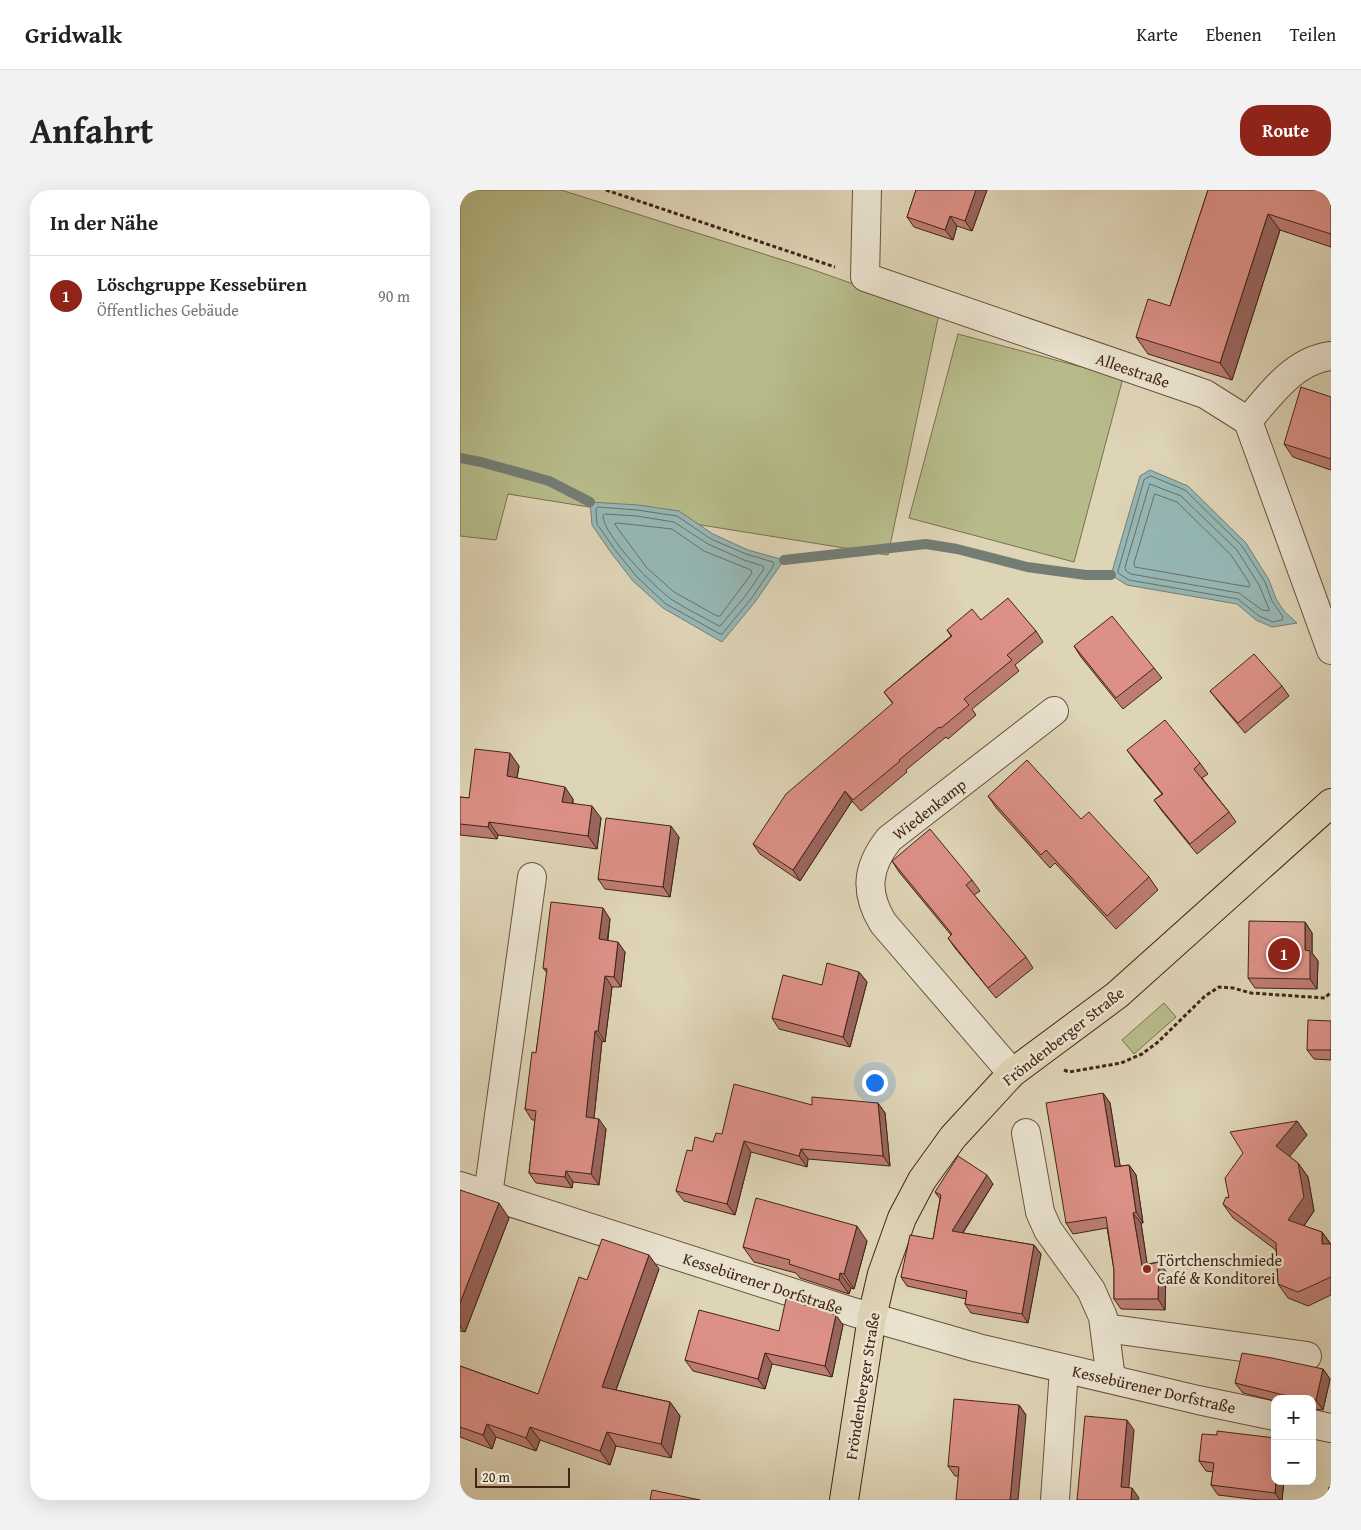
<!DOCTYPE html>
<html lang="de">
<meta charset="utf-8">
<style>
:root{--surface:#fff;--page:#f2f2f2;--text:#222;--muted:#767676;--line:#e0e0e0;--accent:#8f2418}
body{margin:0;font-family:"Gentium Book Plus",serif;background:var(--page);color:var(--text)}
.controls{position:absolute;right:15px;bottom:15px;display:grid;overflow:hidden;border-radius:10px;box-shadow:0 5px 20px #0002}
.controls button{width:45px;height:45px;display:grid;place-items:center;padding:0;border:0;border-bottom:1px solid var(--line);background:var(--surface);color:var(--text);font:25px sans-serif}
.scale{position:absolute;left:15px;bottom:12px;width:95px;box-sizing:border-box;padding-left:5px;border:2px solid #422514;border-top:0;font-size:14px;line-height:18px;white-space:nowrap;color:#422514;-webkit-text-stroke:4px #eae3d0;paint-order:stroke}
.you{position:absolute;left:414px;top:892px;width:18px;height:18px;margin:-12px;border:4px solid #fff;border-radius:50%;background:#1a73e8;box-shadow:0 0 0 8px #1a73e833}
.badge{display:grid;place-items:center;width:32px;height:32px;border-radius:50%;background:var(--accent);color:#fff;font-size:16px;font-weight:700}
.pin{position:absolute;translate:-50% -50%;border:2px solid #fff;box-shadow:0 1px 5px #0006}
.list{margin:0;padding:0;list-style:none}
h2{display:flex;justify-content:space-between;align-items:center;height:65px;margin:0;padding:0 20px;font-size:21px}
h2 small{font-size:16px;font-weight:400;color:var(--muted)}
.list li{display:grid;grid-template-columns:32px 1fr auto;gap:15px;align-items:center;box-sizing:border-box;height:80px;padding:0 20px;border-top:1px solid var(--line)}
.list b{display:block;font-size:19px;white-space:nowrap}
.list p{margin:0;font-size:16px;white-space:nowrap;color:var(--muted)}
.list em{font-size:16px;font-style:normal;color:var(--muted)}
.map{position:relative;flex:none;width:871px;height:1310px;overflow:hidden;border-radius:20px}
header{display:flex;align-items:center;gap:30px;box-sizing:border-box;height:70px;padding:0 25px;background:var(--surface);border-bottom:1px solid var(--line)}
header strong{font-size:24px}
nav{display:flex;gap:28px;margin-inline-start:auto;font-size:18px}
.intro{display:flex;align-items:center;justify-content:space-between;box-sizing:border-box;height:120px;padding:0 30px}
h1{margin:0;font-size:35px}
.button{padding:12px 22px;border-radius:20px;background:var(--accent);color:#fff;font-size:18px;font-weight:700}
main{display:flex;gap:30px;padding:0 30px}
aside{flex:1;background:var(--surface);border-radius:20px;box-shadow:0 5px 20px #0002}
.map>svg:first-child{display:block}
.green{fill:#b7bb8a;stroke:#7c704f}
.water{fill:#95b7b5;stroke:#747d75}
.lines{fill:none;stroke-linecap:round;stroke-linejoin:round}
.shore{stroke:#6c6e64;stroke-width:1}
.stream{stroke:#747d75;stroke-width:10}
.minor-casing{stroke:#69513c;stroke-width:30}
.major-casing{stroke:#422514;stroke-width:30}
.path{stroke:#422514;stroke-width:3;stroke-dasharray:4 2.5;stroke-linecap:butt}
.minor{stroke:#eae3d0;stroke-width:28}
.major{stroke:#ded4b6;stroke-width:28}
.wall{fill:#bd7c73;stroke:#422514}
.shaded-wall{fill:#9a655e;stroke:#422514}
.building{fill:#dc9086;stroke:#422514}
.poi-dot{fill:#8f2418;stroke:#eae3d0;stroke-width:2}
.labels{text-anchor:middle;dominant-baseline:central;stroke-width:5;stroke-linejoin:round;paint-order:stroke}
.street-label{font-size:16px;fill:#422514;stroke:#eae3d0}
.poi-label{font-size:16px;fill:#422514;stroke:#eae3d0;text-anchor:start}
</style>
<header>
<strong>Gridwalk</strong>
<nav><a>Karte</a><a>Ebenen</a><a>Teilen</a></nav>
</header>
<div class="intro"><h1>Anfahrt</h1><a class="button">Route</a></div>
<main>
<aside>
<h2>In der Nähe<small></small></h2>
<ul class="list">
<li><span class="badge">1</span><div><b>Löschgruppe Kessebüren</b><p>Öffentliches Gebäude</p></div><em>90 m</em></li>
</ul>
</aside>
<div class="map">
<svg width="871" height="1310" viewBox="0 0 871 1310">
<rect width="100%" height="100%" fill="#ded4b6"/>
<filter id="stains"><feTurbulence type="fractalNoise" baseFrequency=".004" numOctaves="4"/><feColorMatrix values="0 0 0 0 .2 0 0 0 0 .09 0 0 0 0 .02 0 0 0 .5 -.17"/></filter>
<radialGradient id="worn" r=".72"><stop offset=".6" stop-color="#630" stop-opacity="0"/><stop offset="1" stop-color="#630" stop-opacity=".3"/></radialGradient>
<g class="green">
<polygon points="0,0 101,0 348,78 479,124 428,365 48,304 36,350 0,346"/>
<polygon points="498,144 663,188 614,372 449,328"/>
<polygon points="704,813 716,827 674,864 662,850"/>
</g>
<g class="water">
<polygon points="690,280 728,296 786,353 809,390 816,409 824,421 837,433 812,437 796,430 777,414 667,395 651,385 680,286"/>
<polygon points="130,312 178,315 219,321 253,344 288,360 324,370 295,412 262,452 203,418 173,391 152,364 132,335"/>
</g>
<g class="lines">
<g class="shore">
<polygon points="691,286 725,300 782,356 805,392 812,411 823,427 822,430 813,432 799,426 778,409 669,390 658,383 658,381 684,290"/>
<polygon points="690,294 721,306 777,360 799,395 809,419 809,421 802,420 779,403 671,384 666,381 665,378"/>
<polygon points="695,304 717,312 771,365 790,394 789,397 675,377 674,374"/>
<polygon points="138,317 177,320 217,326 251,349 286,364 313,372 314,375 291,409 262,444 260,444 206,414 177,387 156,361 137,334 136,320"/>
<path d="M145 324 177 326 214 332 248 354 284 370 303 376 304 379 286 405 261 435 259 436C243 427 226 419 211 409 195 398 143 345 143 326Z"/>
<polygon points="158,333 212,339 244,361 291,380 292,383 260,426 257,426 214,402 187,378 156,336 155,334"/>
</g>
<g class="stream">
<polyline points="0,268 21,272 89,291 130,312"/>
<polyline points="324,370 466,354 497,359 567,377 626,385 651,385"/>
</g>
<g class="minor-casing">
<g id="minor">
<polyline points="407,0 405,87 745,204 788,231 871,460"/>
<path d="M788 231C810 204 835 170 871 166"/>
<path d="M552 883 423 733C404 702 407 677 429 649L594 521"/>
<polyline points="566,943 580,1022 588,1040 631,1100 643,1127 651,1189"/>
<polyline points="0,996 393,1122 518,1158 738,1210 815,1226"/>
<polyline points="28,1005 72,687"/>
<polyline points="645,1138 847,1166"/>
<polyline points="852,1234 871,1238"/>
<polyline points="595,1310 604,1179"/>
</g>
</g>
<g class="major-casing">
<polyline id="major" points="384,1310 412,1127 422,1084 442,1028 462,990 493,947 552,883 657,805 871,613"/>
</g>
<g class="path">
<polyline points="146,0 375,77"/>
<polyline points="604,880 609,882 661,873 682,864 698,852 745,806 759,797 773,798 791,803 865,808 871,802"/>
</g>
<use href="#minor" class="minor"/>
<use href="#major" class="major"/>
</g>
<g class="wall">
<polygon points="456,0 527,0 512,41 497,36 493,50 454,37 447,27"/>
<polygon points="748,0 871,0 871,57 820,40 772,190 688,164 676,147 710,116"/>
<polygon points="871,207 871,280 833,267 824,254"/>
<polygon points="521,430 576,441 583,452 555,475 559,481 512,519 516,525 488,549 486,547 446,580 447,582 401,621 392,611 340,691 300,664 293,654 433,514 424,502 491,446 487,440"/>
<polygon points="614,456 694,478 702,488 663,519 621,467"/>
<polygon points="822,496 829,506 785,543 758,511 750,501"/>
<polygon points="667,560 740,573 748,584 742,588 769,622 776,632 737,664 702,621 694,610 702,604 675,571"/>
<polygon points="59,576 57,588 113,609 113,613 141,628 137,659 38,645 37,649 0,645 0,607 9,608"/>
<polygon points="528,606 689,687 698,700 656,739 595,673 590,678 537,619"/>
<polygon points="219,647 210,707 145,699 138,689"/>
<polygon points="432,671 512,690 520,701 514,705 566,767 573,778 536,808 495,758 488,748 491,745 439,682"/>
<polygon points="150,729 148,750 165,762 161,797 152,797 145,852 142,851 134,928 146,939 139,995 113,992 112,998 76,993 69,983 75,930 72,930 65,919 76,863 87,783 83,778"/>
<polygon points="845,732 852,743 852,763 858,771 857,799 795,798 788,788"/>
<polygon points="399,782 407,792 390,857 319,839 312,828 362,795"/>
<polygon points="871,831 871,870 854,869 847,860"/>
<polygon points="643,903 650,913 660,976 669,975 676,985 683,1033 681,1033 687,1074 699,1072 706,1082 705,1120 661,1119 654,1109 654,1080 647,1038 613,1044 606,1033"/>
<polygon points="418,913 425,923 430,976 348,969 347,977 291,962 275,1025 224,1011 216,1001 232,961 253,952 262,944 352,915"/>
<polygon points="837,931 847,945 829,966 838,973 848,987 854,1021 844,1036 862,1042 871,1054 871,1105 848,1116 828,1108 818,1094 816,1060 773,1028 763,1014 769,1008"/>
<polygon points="533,994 503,1043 574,1055 581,1064 568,1133 511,1123 505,1114 506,1109 447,1096 441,1087 473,1049 480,1009 475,1002"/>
<polygon points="0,1000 49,1028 5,1142 0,1141"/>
<polygon points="407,1051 394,1099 391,1098 389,1104 340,1088 336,1083 294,1072 283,1057"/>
<polygon points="199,1079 156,1200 210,1212 220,1226 211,1268 156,1256 150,1275 80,1250 76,1261 36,1247 32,1259 0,1247 0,1176 78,1204"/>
<polygon points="383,1135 372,1187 312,1174 305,1199 233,1181 225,1170 319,1141"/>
<polygon points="863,1179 870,1189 863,1220 852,1219 852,1209 815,1209 815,1211 783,1203 775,1193"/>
<polygon points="559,1215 566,1225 498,1286 495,1286 488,1276"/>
<polygon points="757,1245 815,1291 824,1291 822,1310 799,1310 758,1305 751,1295 753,1282 746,1281 739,1271"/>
</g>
<g class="shaded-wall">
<polygon points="516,0 527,0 512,41 505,31"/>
<polygon points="808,24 820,40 772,190 760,173"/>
<polygon points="490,26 497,36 493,50 485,40"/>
<polygon points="50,563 59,576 55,598 47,586"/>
<polygon points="105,597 113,609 111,625 102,612"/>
<polygon points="385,601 392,611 340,691 333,680"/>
<polygon points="132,616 141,628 137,659 128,646"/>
<polygon points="29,632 38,645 37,649 28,637"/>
<polygon points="211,636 219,647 210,707 203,697"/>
<polygon points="143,718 150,729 146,760 139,749"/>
<polygon points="845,732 852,743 852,763 858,771 857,799 850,789 845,760"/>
<polygon points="158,752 165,762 161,797 154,787"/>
<polygon points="399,782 407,792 390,857 383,847"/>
<polygon points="145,786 152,797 145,852 138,841"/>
<polygon points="135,841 142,851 133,937 126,927"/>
<polygon points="643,903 650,913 662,987 655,977"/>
<polygon points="418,913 425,923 430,976 423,966"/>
<polygon points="139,929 146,939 139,995 131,984"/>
<polygon points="837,931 847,945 826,971 816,956"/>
<polygon points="284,951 291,962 275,1025 267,1014"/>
<polygon points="341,959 348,969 347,977 339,966"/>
<polygon points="838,973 848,987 854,1021 838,1044 828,1030"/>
<polygon points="669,975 676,985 683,1033 676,1022"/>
<polygon points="106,981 113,992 112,998 105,987"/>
<polygon points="527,985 533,994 498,1050 492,1041"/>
<polygon points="39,1013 49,1028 5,1142 0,1136 0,1113"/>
<polygon points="673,1023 681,1033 689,1086 682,1076"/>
<polygon points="397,1036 407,1051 394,1099 384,1084"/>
<polygon points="862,1042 871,1055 862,1054"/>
<polygon points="574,1055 581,1064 568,1133 562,1124"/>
<polygon points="189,1065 199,1079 152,1211 142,1197"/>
<polygon points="699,1072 706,1082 705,1120 698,1109"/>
<polygon points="380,1083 391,1098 389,1104 379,1090"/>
<polygon points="376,1125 383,1135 372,1187 365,1176"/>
<polygon points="305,1163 312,1174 305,1199 298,1189"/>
<polygon points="863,1179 870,1189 863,1220 856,1210"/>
<polygon points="210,1212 220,1226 211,1268 201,1254"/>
<polygon points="559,1215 566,1225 558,1310 550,1310"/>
<polygon points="667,1230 674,1240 668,1306 661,1297"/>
<polygon points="27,1234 36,1247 32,1259 23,1245"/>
<polygon points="70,1237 80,1250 76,1261 66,1248"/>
<polygon points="147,1242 156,1256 150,1275 140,1261"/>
<polygon points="816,1291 824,1291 822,1310 820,1310 815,1303"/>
<polygon points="672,1298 679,1308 678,1310 671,1310"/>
</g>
<g class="building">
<polygon points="456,0 516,0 505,31 490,26 485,40 447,27"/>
<polygon points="748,0 871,0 871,44 808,24 760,173 676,147 688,109 710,116"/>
<polygon points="841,197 871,207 871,269 824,254"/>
<polygon points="548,408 576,441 547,465 552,470 504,509 509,515 481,538 479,537 439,570 440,571 393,610 385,601 333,680 293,654 326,604 433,513 424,502 492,446 487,440 512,419 521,430"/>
<polygon points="652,426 694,478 656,508 614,456"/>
<polygon points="794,464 822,496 778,533 750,501"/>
<polygon points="705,530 740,573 734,579 769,622 730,654 694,610 703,604 667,560"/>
<polygon points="15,559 50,563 47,586 105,597 102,612 132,616 128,646 29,632 28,637 0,634 0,607 9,608"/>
<polygon points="567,570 621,629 629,622 689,687 647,726 586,660 581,665 528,606"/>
<polygon points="146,628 211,636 203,697 138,689"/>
<polygon points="470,639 512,690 506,695 566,767 528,798 488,748 492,744 432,671"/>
<polygon points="91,712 143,718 139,749 158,752 154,787 145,786 138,841 135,841 126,927 139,929 131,984 106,981 105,987 69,983 76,921 65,919 72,862 76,863 87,779 83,778"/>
<polygon points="789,731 845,732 845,760 850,761 850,789 788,788"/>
<polygon points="367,773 399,782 383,847 312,828 323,785 362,795"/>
<polygon points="848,830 871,831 871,860 847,860"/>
<polygon points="274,894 352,915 352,907 418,913 423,966 341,959 339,966 284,951 267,1014 216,1001 227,960 232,961 235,947 253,952 256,943 262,944"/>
<polygon points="643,903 655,977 669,975 676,1022 673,1023 682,1076 699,1072 698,1109 654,1109 654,1080 646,1027 606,1033 586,913"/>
<polygon points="837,931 816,956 838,973 844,1007 828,1030 862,1042 862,1054 871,1054 871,1087 838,1102 818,1094 816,1053 763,1014 766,1007 769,1008 765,988 783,963 770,942"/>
<polygon points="498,966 527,985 492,1041 574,1055 562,1124 505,1114 507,1101 441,1087 450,1045 473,1049 481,1005 475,1002"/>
<polygon points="0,1000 39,1013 0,1113"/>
<polygon points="296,1008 397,1036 384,1084 380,1083 379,1090 329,1074 330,1070 283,1057"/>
<polygon points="142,1049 189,1065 142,1197 210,1212 201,1254 147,1242 140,1261 70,1237 66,1248 27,1234 23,1245 0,1237 0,1176 78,1204 119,1087 127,1090"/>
<polygon points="326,1109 376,1125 365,1176 305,1163 298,1189 225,1170 239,1120 319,1141"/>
<polygon points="782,1163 812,1168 863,1179 856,1210 852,1210 852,1209 840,1209 775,1193"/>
<polygon points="494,1209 559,1215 550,1310 496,1310 499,1277 488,1276"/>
<polygon points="625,1226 667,1230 661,1297 672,1298 671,1310 617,1310"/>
<polygon points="757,1241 815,1248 815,1291 816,1291 815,1303 751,1295 754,1273 739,1271 742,1244 757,1245"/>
<polygon points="869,1297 871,1297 871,1310 867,1310"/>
<polygon points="192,1300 240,1310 190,1310"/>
</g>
<circle class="poi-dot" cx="687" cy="1079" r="5"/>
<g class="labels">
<g class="street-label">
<text transform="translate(673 180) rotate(19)">Alleestraße</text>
<text transform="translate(469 619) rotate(-38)">Wiedenkamp</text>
<text transform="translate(603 846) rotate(-38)">Fröndenberger Straße</text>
<text transform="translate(303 1093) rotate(18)">Kessebürener Dorfstraße</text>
<text transform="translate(402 1196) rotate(-81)">Fröndenberger Straße</text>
<text transform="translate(694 1199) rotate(13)">Kessebürener Dorfstraße</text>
</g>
<g class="poi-label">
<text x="697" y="1070">Törtchenschmiede<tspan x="697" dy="18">Café &amp; Konditorei</tspan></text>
</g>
</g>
<rect width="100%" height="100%" filter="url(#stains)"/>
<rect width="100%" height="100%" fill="url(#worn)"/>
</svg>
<div class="controls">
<button>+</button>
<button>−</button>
</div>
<div class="scale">20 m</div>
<div class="you"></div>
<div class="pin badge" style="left:824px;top:764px">1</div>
</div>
</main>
